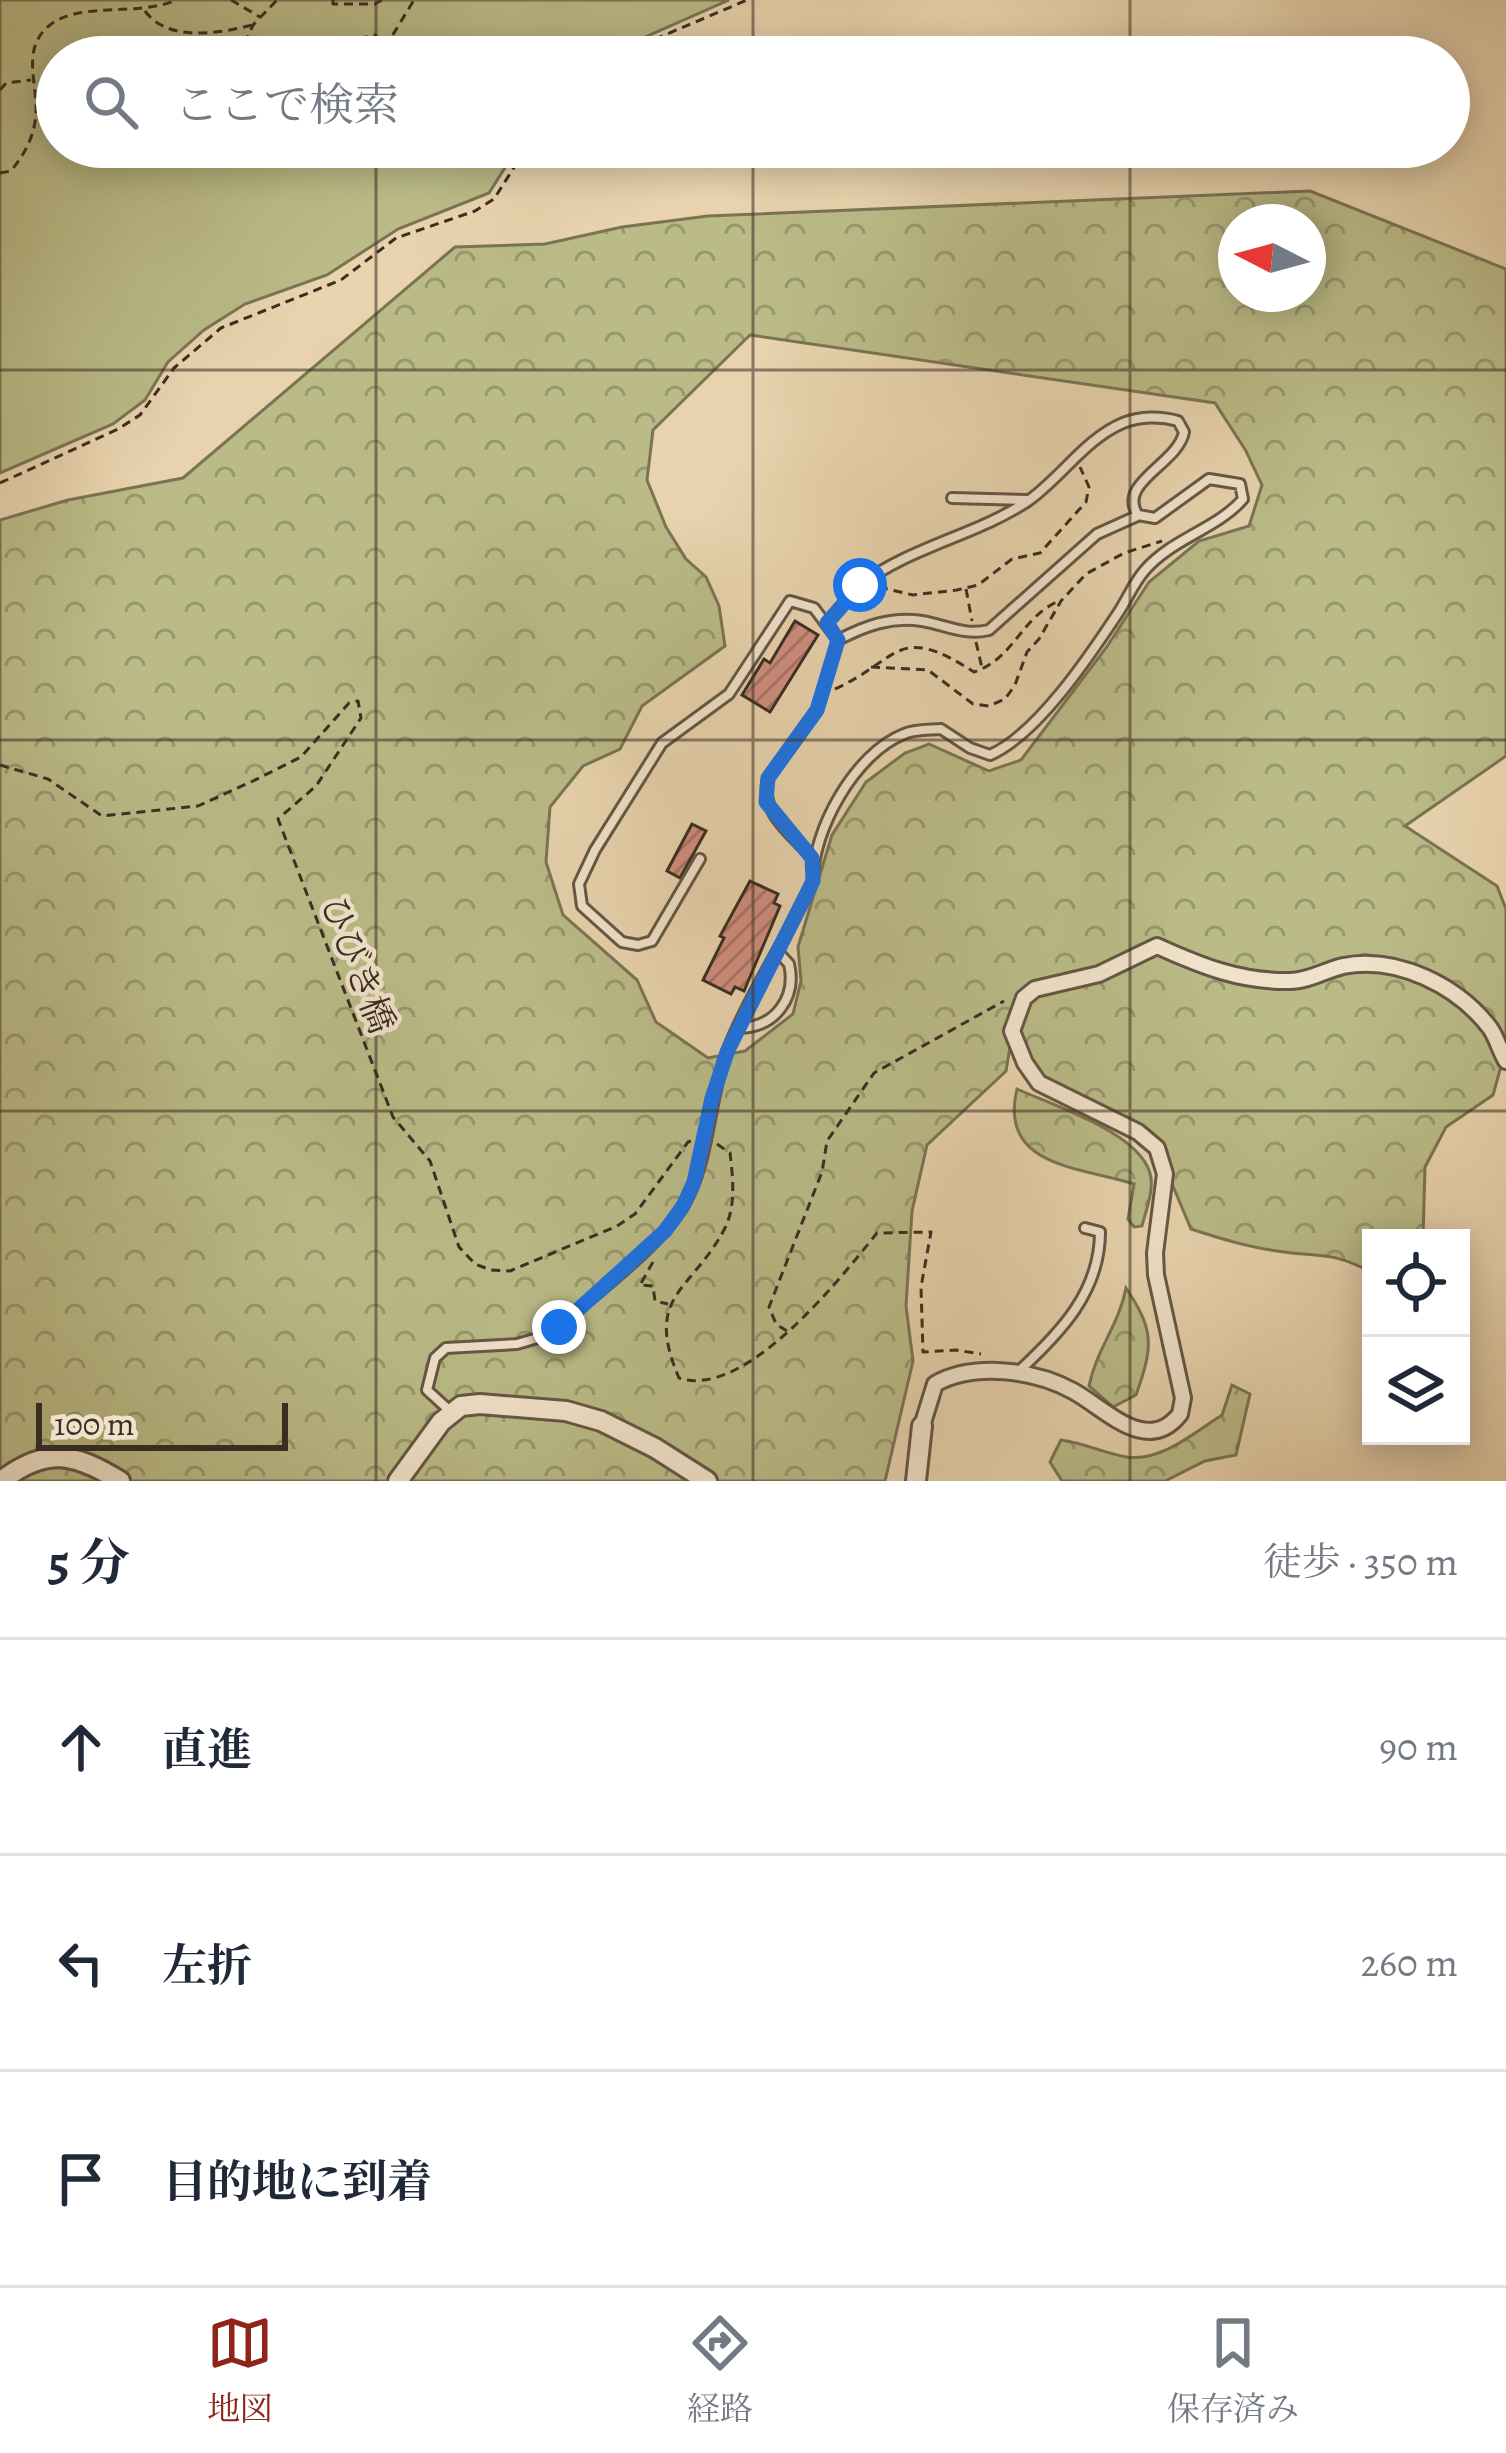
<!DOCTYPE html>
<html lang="ja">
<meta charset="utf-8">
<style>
:root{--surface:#fff;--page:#f2f2f3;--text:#1f2937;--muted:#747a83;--line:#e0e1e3;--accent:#8f2418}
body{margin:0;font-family:Alegreya,"Noto Serif JP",serif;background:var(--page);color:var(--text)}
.controls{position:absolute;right:36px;bottom:36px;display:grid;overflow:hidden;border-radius:0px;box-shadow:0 6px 30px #0003}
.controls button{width:108px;height:108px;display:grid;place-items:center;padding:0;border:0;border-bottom:3px solid var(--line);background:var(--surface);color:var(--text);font:60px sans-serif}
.compass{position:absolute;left:1218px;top:204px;width:108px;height:108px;border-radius:50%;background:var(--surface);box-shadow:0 6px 30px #0003;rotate:276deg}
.scale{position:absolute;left:36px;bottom:30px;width:252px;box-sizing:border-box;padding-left:12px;border:6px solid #392e22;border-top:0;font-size:33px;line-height:42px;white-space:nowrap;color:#392e22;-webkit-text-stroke:9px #f0e2ca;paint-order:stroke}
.stop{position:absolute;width:36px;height:36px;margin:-27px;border:9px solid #1a73e8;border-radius:50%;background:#fff}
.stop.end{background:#1a73e8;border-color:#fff;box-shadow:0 3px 12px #0008}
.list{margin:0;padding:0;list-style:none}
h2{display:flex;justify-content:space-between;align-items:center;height:156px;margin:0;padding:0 48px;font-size:51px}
h2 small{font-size:39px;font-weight:400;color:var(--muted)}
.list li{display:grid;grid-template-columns:78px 1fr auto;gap:36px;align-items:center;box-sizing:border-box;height:216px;padding:0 48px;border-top:3px solid var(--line)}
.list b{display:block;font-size:45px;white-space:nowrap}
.list em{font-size:39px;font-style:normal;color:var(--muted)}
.icon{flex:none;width:66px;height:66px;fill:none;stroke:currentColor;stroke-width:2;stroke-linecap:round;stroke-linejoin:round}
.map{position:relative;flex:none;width:1506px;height:1481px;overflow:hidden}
.search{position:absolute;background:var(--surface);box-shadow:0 6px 30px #0003;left:36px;right:36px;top:36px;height:132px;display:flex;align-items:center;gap:30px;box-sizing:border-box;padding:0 42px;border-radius:66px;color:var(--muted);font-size:45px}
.sheet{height:804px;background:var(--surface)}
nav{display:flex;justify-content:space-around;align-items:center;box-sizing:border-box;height:168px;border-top:3px solid var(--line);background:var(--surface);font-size:33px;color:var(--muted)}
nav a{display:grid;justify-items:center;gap:6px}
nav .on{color:var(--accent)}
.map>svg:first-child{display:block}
.forest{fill:url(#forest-crowns);stroke:#7a7454;stroke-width:3;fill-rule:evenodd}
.park{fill:#babb87;stroke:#7a7454;stroke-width:3}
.building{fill:url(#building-hatch);stroke:#392e22;stroke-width:3}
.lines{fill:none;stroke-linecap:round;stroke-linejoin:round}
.service-casing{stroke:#655745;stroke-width:14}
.minor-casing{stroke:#655745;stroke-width:20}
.tertiary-casing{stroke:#655745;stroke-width:24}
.path{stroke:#392e22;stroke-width:3;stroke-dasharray:9 6;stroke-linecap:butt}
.service{stroke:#f0e2ca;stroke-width:8}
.minor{stroke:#f0e2ca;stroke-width:14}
.tertiary{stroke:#f0e2ca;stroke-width:18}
.route{stroke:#1a73e8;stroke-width:15}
.grid{fill:none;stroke:#392e22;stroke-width:3;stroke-opacity:0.55}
.labels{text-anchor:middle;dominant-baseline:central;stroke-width:9;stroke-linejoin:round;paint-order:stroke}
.street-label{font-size:36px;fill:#392e22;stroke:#f0e2ca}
</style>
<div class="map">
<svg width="1506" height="1481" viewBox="0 0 1506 1481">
<defs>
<pattern id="forest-crowns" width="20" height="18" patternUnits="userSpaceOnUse" patternTransform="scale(3)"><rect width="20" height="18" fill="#babb87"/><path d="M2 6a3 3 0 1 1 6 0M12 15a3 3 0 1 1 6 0" fill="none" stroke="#98986e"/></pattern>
<pattern id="building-hatch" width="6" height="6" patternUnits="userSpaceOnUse" patternTransform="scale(3)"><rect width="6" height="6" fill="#cf8e7e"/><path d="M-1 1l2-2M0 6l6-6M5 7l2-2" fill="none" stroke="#a97467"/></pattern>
</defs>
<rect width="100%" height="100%" fill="#e8d3ae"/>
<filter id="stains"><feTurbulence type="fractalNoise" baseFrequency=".00167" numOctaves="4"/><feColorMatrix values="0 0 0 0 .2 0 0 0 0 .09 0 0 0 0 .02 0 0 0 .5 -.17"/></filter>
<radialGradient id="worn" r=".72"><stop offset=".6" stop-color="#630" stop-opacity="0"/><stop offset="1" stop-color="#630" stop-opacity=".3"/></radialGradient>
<g class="forest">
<path d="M1310 191 1506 269V756L1405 826 1497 886 1506 909V1048L1493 1095 1446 1127 1425 1167 1423 1238H1371V1272C1329 1250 1320 1258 1277 1251 1247 1247 1219 1238 1191 1229L1157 1148 1039 1083 1012 1035 1006 1071 927 1145 912 1211 906 1306 913 1361 885 1481H0V520L68 500 183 478 455 247 545 244 622 227 708 216ZM1236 222H1308V294H1236ZM750 335 1215 403 1246 451 1262 485 1249 526 1199 541 1149 582 1106 648 1021 760 989 771 929 744 905 753 866 782 832 835 798 947 801 981 793 1014 745 1051 708 1058 656 1022 637 980 563 915 546 862 550 807 583 766 620 749 642 706 725 646 719 606 706 577 686 559 666 527 647 480 653 430Z"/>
<path d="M1017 1089C1054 1106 1145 1134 1151 1178 1153 1193 1146 1210 1142 1226L1134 1227 1128 1219 1134 1184C1080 1167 998 1167 1017 1089Z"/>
<path d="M1126 1288C1155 1331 1153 1347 1136 1395L1113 1407 1089 1386C1096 1350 1119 1325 1126 1288Z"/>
<path d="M1232 1385 1250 1394 1236 1455 1205 1461 1165 1481H1062L1050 1462 1061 1440C1084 1443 1104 1453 1127 1457 1161 1462 1195 1432 1222 1415Z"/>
</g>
<polygon class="park" points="0,0 729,0 600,57 57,57 57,147 518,147 489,193 398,229 327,275 245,304 204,330 168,362 145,400 113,424 0,473"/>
<g class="building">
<polygon points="795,621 818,635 770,712 742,695 764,659 770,663"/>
<polygon points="692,824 706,831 680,878 667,871"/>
<polygon points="750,881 778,894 774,903 780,906 744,991 735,987 731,994 703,980 724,938 720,936"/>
</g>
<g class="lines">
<g class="service-casing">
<g id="service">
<polyline points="952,498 1028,500"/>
<path d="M838 640C865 626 891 616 922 621 946 625 964 636 989 630L1097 534 1137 516"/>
<path d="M700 859 652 941 638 945 622 942 582 906 579 884 595 850 662 743 729 694 790 601 814 608 838 640 817 710 768 778C759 812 792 835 813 858"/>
<path d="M740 1028C775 1027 797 998 789 964L779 953"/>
<path d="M1019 1371C1060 1333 1100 1292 1100 1232L1085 1228"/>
<path d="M450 1411 427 1390 435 1358 446 1348 517 1344 541 1337 559 1326C596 1293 660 1246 684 1205 710 1159 708 1103 726 1054 748 996 787 939 813 881 812 831 855 753 904 734 914 729 930 730 941 729L970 748 990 755C1038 734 1091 654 1120 610 1128 597 1135 581 1145 570 1173 538 1217 529 1243 499L1240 484 1209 479 1155 518 1138 515C1116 483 1178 464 1184 432L1178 421C1161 416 1140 416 1123 423 1085 439 1061 478 1028 501 977 535 912 546 860 585"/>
</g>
</g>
<g class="minor-casing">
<path id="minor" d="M922 1426 935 1384C974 1362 1035 1370 1073 1391 1106 1409 1147 1456 1180 1414L1183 1398 1156 1275 1155 1253 1165 1174 1157 1148 1138 1132 1039 1083 1025 1063 1012 1031 1024 998 1035 989 1099 974 1157 946C1201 966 1241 982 1290 981 1308 981 1326 970 1343 966 1397 955 1458 986 1490 1028 1497 1038 1500 1051 1506 1061"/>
</g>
<g class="tertiary-casing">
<g id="tertiary">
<path d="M1 1481C46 1447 73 1452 120 1481"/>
<polyline points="398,1481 441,1422 461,1406 480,1404 566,1411 601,1421 655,1448 707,1481"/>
<polyline points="916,1481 922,1426"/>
</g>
</g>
<g class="path">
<polyline points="231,0 260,17"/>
<polyline points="333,0 333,4 375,4 382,0"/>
<path d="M145 11C168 43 220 33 253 25"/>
<polyline points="238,57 253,25 277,0"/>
<polyline points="318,57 357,39 375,35 386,46 414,0"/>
<polyline points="613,57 747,0"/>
<polyline points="0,90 6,83 31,80"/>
<path d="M0 173 11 171C23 156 32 141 35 122 41 89 18 50 50 25 80 1 138 17 176 0"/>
<polyline points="0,483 118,429 140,415 174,368 221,328 341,280 396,238 475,211 494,199 527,147"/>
<polyline points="879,587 913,595 957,590 978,585 1012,559 1040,553 1086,502 1089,487 1080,467"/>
<polyline points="966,589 972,621"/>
<polyline points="833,616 851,596"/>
<polyline points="976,642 982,668"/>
<polyline points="871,667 928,670 973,704 989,706 1005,699 1015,685 1027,652 1039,639 1061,601 1086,574 1124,553 1162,541"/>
<path d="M835 689C901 659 896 622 974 672 1014 659 1021 617 1059 601"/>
<polyline points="0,765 48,779 102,816 198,806 253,781 301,757 349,703 358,701 361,718 316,786 278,819 393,1117 430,1161 459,1247 475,1264 491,1270 510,1271 617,1226 635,1214 688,1142 693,1140"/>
<path d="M717 1144 730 1153C733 1177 736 1206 725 1228 692 1292 643 1294 679 1378 745 1400 840 1279 877 1233L931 1232 921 1287 923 1352 956 1350 981 1354"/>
<polyline points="653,1262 640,1285 653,1286 655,1301 668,1304"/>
<polyline points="787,1331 776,1324 769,1307 822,1172 827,1141 874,1073 1004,1001"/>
</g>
<use href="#service" class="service"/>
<use href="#minor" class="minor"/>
<use href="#tertiary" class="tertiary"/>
</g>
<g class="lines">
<polyline class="route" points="559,1327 665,1231 683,1206 694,1182 712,1098 728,1050 813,881 812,858 766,802 768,778 817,710 838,640 827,623 860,585"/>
</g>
<path class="grid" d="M376 0V57M753 0V57M1130 0V57M376 147V1481M753 147V1481M1130 147V1481M0 370H1506M0 740H1506M0 1111H1506"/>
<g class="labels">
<g class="street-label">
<text transform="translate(358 964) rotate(69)">ひびき橋</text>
</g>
</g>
<rect width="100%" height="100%" filter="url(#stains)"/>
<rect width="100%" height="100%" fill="url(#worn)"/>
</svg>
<div class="controls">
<button><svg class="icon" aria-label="locate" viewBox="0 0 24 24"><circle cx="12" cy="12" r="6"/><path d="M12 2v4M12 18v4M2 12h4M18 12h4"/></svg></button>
<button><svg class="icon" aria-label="layers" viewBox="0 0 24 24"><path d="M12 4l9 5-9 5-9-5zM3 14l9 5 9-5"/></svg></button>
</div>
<svg class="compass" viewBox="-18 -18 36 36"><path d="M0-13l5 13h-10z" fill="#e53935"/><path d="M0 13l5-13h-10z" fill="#747a83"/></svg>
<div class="scale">100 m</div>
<div class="stop" style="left:860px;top:585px"></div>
<div class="stop end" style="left:559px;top:1327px"></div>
<div class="search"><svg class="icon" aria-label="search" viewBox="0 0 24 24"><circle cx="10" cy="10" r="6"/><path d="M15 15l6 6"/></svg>ここで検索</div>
</div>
<section class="sheet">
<h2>5 分<small>徒歩 · 350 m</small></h2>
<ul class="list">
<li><svg class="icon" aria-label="ahead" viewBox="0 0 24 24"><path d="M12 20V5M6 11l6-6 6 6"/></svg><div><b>直進</b></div><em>90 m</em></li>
<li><svg class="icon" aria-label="left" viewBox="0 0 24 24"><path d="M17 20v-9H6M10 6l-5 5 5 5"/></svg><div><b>左折</b></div><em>260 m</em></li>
<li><svg class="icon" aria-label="arrive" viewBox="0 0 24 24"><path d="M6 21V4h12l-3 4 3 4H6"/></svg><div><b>目的地に到着</b></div></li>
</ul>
</section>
<nav>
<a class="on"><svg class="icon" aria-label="map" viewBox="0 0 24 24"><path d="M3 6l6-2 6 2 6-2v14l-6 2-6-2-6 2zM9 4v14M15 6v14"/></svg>地図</a>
<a><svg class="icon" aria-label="directions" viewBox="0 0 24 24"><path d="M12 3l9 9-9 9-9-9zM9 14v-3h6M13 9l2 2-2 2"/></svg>経路</a>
<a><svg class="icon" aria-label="saved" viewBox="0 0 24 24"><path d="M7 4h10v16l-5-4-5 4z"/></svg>保存済み</a>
</nav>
